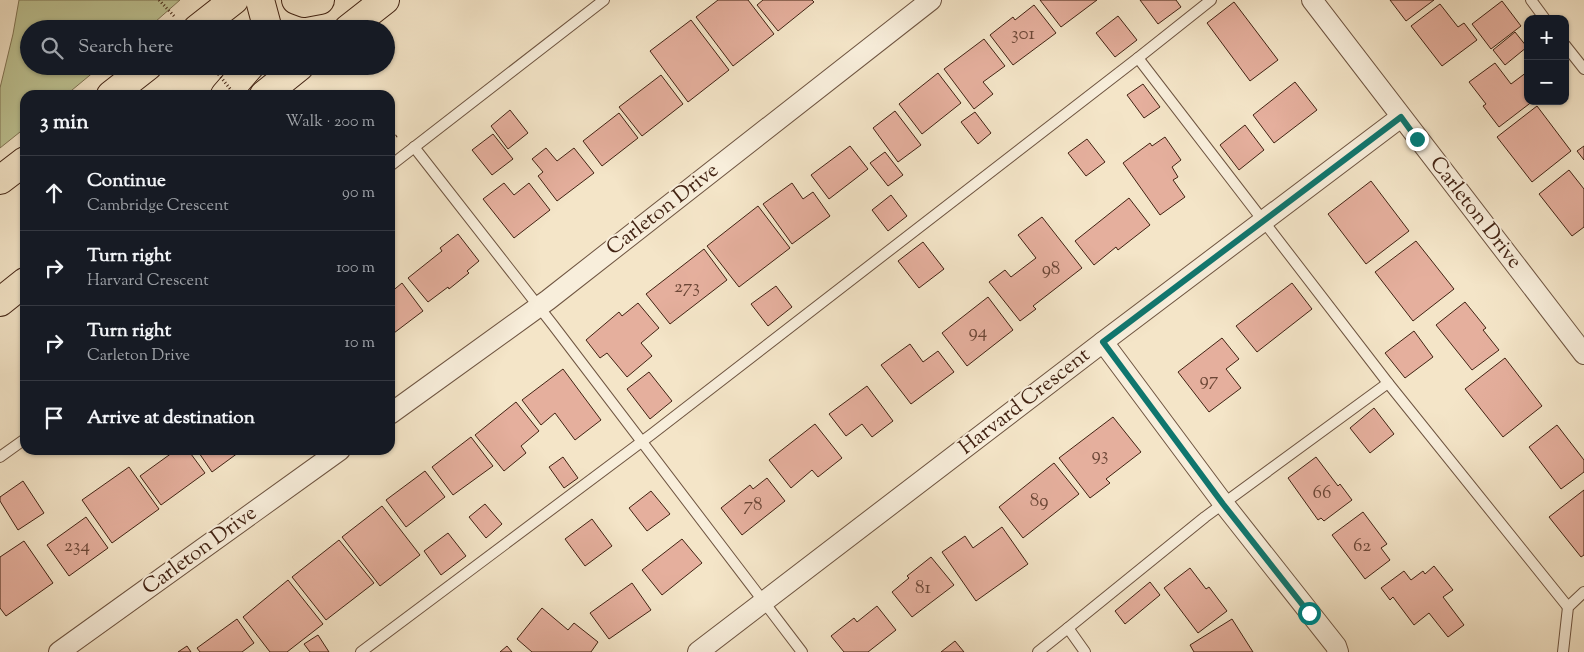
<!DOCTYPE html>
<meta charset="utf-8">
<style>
:root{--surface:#171b24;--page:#20242c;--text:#f1f3f6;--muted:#9ea1a6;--line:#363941}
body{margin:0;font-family:"Sorts Mill Goudy",serif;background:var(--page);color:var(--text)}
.controls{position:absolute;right:15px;top:15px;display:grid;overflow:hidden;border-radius:10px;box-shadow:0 1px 4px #0004}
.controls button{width:45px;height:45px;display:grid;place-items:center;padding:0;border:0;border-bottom:1px solid var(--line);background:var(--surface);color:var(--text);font:25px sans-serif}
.stop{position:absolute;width:15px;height:15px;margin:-11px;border:4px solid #0f766e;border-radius:50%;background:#fff}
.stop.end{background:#0f766e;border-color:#fff;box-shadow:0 1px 5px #0008}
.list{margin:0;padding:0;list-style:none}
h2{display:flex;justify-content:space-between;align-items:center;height:65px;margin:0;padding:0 20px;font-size:21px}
h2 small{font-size:16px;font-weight:400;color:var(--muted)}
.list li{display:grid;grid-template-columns:32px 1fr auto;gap:15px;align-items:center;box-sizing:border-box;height:75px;padding:0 20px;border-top:1px solid var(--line)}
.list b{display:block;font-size:19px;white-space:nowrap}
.list p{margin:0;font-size:16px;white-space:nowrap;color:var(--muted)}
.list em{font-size:16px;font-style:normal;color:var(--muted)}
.icon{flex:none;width:28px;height:28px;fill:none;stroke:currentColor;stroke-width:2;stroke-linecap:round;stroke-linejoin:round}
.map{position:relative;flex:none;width:1584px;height:652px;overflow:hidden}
.search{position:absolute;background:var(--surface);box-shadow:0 1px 4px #0004;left:20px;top:20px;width:375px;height:55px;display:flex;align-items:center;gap:12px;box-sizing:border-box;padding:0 18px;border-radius:28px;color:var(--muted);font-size:19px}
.panel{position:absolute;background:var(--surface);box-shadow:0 1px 4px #0004;left:20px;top:90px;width:375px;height:365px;border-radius:15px}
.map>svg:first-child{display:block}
.green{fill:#bec494;stroke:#807454}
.building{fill:#e5af9d;stroke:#422313}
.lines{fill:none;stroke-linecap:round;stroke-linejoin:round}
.lane-casing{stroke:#6e5440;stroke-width:12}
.street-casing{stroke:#6e5440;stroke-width:22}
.primary-casing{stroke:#422313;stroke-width:30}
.highway-casing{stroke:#422313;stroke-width:30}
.path{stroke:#422313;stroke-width:3;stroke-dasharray:1 2.5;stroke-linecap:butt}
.lane{stroke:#f8eedb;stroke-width:10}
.street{stroke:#f8eedb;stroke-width:20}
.primary{stroke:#f4e5c8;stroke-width:28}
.highway{stroke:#f4e5c8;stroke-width:28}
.path-bridge{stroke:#422313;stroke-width:3;stroke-dasharray:1 2.5;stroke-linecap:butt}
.route{stroke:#0f766e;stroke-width:6}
.labels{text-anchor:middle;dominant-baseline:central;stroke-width:4;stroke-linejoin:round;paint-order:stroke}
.number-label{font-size:19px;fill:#6b4636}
.street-label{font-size:21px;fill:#422313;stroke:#f8eedb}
</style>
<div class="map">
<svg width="1584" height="652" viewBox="0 0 1584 652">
<rect width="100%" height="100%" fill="#f4e5c8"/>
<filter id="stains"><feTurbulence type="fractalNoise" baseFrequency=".004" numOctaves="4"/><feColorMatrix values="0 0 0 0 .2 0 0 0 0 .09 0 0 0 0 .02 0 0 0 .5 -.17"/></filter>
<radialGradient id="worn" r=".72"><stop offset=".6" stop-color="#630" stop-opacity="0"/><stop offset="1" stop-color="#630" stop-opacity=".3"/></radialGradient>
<polygon class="green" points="19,0 180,0 147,29 29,29 29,66 101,66 66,95 25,95 25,128 0,148 0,88 13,34"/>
<g class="building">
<polygon points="718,0 748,0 774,34 733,66 696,17"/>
<polygon points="763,0 812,0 814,2 778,31 757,5"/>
<polygon points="1040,0 1097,0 1061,27"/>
<polygon points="1140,0 1176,0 1181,7 1158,24"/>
<polygon points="1390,0 1434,0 1406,21"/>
<polygon points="1502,1 1521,26 1491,49 1472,24"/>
<polygon points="1234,2 1278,60 1250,81 1207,23"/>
<polygon points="1440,4 1458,27 1464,23 1477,40 1442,66 1411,26"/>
<polygon points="1034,5 1056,33 1013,65 990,35 1013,17 1015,20"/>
<polygon points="1118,16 1137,40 1115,57 1096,33"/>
<polygon points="691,20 729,70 688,102 650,51"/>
<polygon points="1515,32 1527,47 1505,65 1493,50"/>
<polygon points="984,39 1005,66 983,82 993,94 974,109 944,69"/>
<polygon points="1495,63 1511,84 1527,72 1528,101 1533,101 1499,127 1483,106 1486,104 1469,82"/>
<polygon points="938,73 961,103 922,134 899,104"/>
<polygon points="661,75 683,104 642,136 619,107"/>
<polygon points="1295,82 1317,110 1274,143 1253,115"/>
<polygon points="1143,84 1160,107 1144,118 1127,95"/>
<polygon points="1537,106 1571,151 1532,182 1497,137"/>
<polygon points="510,110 528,133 508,149 491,126"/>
<polygon points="895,111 921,145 898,162 873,128"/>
<polygon points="975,112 991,133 978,144 961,122"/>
<polygon points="619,113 638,138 602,166 583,141"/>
<polygon points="1245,125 1264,150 1239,170 1220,145"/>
<polygon points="493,134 513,159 492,175 472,150"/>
<polygon points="1165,137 1181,160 1172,167 1178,177 1173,180 1185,197 1160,215 1123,163 1150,143 1152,146"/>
<polygon points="1087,139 1105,162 1086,176 1068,153"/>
<polygon points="850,146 868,169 829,199 811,175"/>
<polygon points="1584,146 1584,160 1577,151"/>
<polygon points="546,148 557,161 574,148 594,173 557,201 538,176 543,172 532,159"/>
<polygon points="885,152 903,175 888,186 870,163"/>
<polygon points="1569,170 1584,189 1584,227 1572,236 1539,194"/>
<polygon points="1371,181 1409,231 1366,264 1328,214"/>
<polygon points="504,183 514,195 529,183 550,210 514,238 483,199"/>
<polygon points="792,183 803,199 813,192 830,216 792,244 763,204"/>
<polygon points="891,195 907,216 888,231 872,210"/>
<polygon points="1129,198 1150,225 1118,250 1116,247 1094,265 1075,241"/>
<polygon points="758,206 790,248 739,287 707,246"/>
<polygon points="1042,217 1082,268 1033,306 1036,309 1020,321 989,282 1005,270 1011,277 1036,258 1018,235"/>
<polygon points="458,234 479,261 467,271 469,273 449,289 448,287 428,302 408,278 442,251 440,248"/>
<polygon points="1416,241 1454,289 1413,321 1375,272"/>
<polygon points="923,242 944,269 919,288 898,261"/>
<polygon points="704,249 727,280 670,324 646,294"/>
<polygon points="402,283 423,311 390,336 390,293"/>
<polygon points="1292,283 1312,309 1257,352 1236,326"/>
<polygon points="776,286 792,307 768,326 751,304"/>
<polygon points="988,297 1013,330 967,366 942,333"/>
<polygon points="1465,302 1486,328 1483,330 1499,350 1472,370 1436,325"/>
<polygon points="638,303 659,328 641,343 652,356 627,377 607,353 600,358 586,340 619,312 622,316"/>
<polygon points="1414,331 1433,357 1405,378 1385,353"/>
<polygon points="1222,338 1239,359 1226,369 1241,388 1209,412 1178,372"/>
<polygon points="910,344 923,362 938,351 954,372 911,404 881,365"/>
<polygon points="1505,358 1542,406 1503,437 1465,389"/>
<polygon points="563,369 601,420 575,440 555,413 541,425 522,400"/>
<polygon points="649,372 672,401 650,419 627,389"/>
<polygon points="867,386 893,421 872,437 862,424 846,436 829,414"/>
<polygon points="516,402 539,431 521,446 526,453 504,471 475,435"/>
<polygon points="1374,408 1394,434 1370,453 1350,428"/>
<polygon points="1113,417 1141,452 1106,479 1110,483 1090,498 1059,458"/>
<polygon points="815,424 842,458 818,477 812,470 791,488 769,460"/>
<polygon points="1557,425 1584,460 1584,472 1561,489 1529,447"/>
<polygon points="471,437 493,466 453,495 432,467"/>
<polygon points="176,450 188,450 205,473 161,505 140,476"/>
<polygon points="197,450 242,450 212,472"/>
<polygon points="563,457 578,478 564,488 549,467"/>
<polygon points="1316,457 1338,486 1340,484 1352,500 1324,521 1321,518 1318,520 1288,478"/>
<polygon points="1054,463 1079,494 1023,538 999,507"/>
<polygon points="129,467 159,509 112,543 82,500"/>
<polygon points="425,471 445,497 406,527 386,500"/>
<polygon points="767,478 785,501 742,535 721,508 750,485 753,489"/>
<polygon points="23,481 44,513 18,530 0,501 0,497"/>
<polygon points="1584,490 1584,555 1581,557 1549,517"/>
<polygon points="651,491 670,514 647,531 629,508"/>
<polygon points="485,504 502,524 486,538 469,517"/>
<polygon points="382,506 420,555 380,586 342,537"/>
<polygon points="1363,512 1387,544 1381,548 1390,560 1365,579 1332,535"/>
<polygon points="86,517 108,548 69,576 47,545"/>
<polygon points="592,519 612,546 585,566 565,539"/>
<polygon points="1002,527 1028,564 976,601 942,552 965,536 973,548"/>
<polygon points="448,533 466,556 441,575 424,551"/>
<polygon points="682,539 702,563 662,595 642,570"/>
<polygon points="339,540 374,583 326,620 292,577"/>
<polygon points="24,541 53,583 6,616 0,608 0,557"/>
<polygon points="931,557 954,585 912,617 892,592 909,578 907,576"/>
<polygon points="1434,566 1453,590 1443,597 1464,625 1448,637 1429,613 1414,625 1393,597 1390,600 1381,588 1404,571 1411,580 1423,571 1425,574"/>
<polygon points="1190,568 1206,589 1209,587 1227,611 1198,633 1164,588"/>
<polygon points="288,580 323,624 287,652 270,652 243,617"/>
<polygon points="1150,582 1160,595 1125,624 1115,611"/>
<polygon points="632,583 651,610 609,639 590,613"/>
<polygon points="877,606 896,630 868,652 844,652 831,636 854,618 857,622"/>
<polygon points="542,608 568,630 574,623 598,642 591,652 532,652 517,639"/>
<polygon points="237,619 254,643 242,652 200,652 197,648"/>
<polygon points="1232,619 1253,652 1194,652 1190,645"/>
<polygon points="318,635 329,652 310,652 304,644"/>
<polygon points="955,641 964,652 941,652"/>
<polygon points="187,646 191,652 178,652"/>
<polygon points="507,646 512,652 500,652"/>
</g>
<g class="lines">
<g class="lane-casing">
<g id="lane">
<polyline points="1531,0 1545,19"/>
<polyline points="1565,45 1584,69"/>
<polyline points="1138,58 1388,383 1568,607"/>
<polyline points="414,147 553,325 802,652"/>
<polyline points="390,166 604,0"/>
<polyline points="0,457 25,439"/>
<polyline points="1068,628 1205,517 1388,383"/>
<polyline points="361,652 652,434 1138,58 1211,0"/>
<polyline points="1038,652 1068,628 1085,652"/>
<polyline points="1563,652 1568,607 1584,592"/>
</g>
</g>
<g class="street-casing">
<g id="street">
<polyline points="1312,0 1584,354"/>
<polyline points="1103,342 1223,503 1336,646 1338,652"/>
<polyline points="390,414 548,300 931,0"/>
<polyline points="59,652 340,450"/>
<polyline points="698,652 1103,342 1401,117"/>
</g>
</g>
<g class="primary-casing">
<g id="primary">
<polyline points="260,0 267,26 266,29"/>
<polyline points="197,29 234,0"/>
<polyline points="111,95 148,66"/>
<polyline points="225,95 250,66"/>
<polyline points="0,180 25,161"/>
<polyline points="0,302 25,282"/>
</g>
</g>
<g class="highway-casing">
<g id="highway">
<polyline points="296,0 304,3 320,0"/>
<polyline points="348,29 385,0"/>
<polyline points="264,95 300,66"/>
</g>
</g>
<g class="path">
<polyline points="159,0 174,16"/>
<polyline points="390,140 398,135"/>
</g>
<use href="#lane" class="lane"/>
<use href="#street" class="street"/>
<use href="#primary" class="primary"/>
<use href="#highway" class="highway"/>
<polyline class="path-bridge" points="212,66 235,95"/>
</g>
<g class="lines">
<polyline class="route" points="1309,613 1223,504 1103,342 1401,117 1417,139"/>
</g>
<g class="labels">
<g class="number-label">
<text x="1023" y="34">301</text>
<text x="1051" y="269">98</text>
<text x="687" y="287">273</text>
<text x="978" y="332">94</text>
<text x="1209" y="380">97</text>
<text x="1100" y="455">93</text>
<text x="1322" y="493">66</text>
<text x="1039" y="501">89</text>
<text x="753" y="505">78</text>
<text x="77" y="546">234</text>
<text x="1362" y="546">62</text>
<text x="923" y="588">81</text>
</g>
<g class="street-label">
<text transform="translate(663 210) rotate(-38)">Carleton Drive</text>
<text transform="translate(1475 213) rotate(52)">Carleton Drive</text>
<text transform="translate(1025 402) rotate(-38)">Harvard Crescent</text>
<text transform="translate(200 551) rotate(-36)">Carleton Drive</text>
</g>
</g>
<rect width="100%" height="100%" filter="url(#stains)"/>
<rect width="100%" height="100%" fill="url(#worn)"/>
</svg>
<div class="controls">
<button>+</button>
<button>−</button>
</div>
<div class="stop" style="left:1309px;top:613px"></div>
<div class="stop end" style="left:1417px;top:139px"></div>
<div class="search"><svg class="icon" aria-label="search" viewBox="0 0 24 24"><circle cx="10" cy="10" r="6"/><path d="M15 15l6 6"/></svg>Search here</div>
<section class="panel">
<h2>3 min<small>Walk · 200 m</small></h2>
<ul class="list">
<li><svg class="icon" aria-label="ahead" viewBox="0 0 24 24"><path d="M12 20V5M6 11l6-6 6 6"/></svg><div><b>Continue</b><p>Cambridge Crescent</p></div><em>90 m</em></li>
<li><svg class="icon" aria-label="right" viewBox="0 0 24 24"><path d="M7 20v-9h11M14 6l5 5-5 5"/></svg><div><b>Turn right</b><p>Harvard Crescent</p></div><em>100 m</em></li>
<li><svg class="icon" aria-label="right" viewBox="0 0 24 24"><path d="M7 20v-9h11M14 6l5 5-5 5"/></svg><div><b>Turn right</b><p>Carleton Drive</p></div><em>10 m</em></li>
<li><svg class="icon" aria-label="arrive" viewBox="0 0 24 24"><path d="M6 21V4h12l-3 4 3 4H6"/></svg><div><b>Arrive at destination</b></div></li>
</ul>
</section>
</div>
